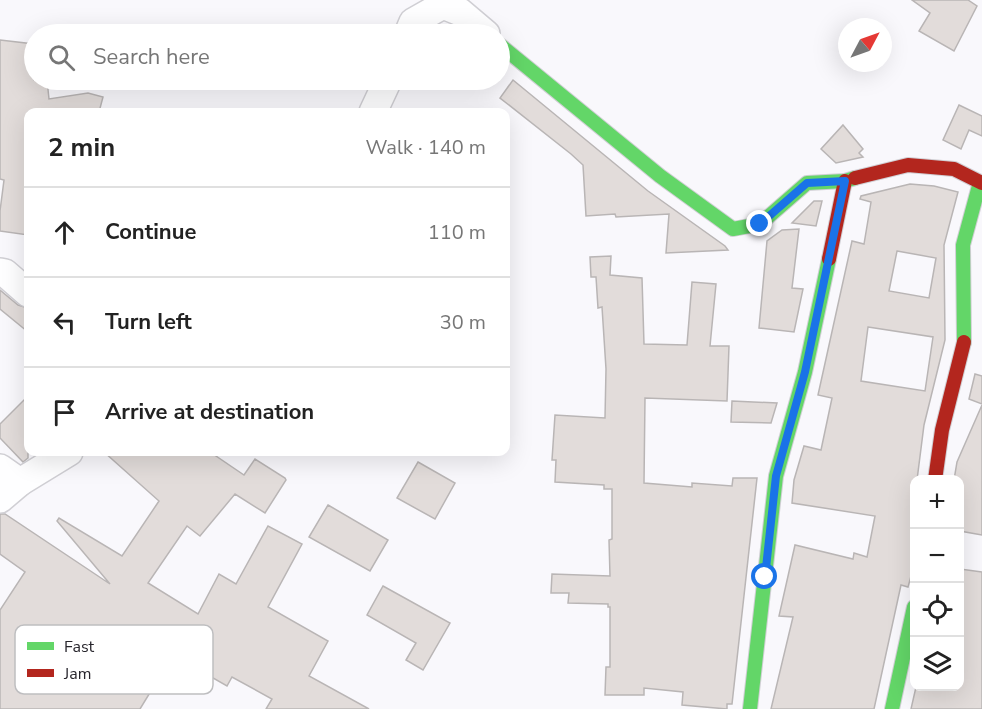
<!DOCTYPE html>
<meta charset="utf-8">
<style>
:root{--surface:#fff;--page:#f6f6f6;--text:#222;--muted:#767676;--line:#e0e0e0}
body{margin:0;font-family:"Nunito Sans",sans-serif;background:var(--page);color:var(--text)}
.controls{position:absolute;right:18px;bottom:18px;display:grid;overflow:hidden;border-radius:12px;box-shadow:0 6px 24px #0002}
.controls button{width:54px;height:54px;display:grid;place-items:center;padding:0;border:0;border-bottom:2px solid var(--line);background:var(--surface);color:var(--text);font:30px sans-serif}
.compass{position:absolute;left:838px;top:18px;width:54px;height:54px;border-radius:50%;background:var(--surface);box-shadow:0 6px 24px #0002;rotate:49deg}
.stop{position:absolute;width:18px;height:18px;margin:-14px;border:4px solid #1a73e8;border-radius:50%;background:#fff}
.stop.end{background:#1a73e8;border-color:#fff;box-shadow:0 2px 6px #0008}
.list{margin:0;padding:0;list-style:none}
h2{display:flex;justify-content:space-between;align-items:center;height:78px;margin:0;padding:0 24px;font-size:26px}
h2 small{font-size:20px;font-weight:400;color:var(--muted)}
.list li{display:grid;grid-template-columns:39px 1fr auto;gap:18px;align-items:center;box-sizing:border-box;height:90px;padding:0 24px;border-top:2px solid var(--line)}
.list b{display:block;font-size:22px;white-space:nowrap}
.list em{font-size:20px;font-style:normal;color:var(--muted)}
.icon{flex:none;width:33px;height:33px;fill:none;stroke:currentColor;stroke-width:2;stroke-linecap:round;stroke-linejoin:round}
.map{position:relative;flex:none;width:982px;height:709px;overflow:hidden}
.search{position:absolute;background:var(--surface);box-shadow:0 6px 24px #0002;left:24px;top:24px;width:486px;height:66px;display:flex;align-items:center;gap:15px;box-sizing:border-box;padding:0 21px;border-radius:33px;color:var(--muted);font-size:22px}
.panel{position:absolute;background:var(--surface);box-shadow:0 6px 24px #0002;left:24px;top:108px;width:486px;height:348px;border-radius:12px}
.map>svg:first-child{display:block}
.building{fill:#e2dcda;stroke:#b9b5b5;stroke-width:1.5;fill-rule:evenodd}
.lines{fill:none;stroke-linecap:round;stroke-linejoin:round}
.street-casing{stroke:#d0cfd4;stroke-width:30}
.fast-casing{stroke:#d0cfd4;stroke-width:16}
.jam-casing{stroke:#d0cfd4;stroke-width:16}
.street{stroke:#fefeff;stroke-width:27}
.fast{stroke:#63d668;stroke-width:14}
.jam{stroke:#b3261e;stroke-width:14}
.route{stroke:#1a73e8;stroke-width:8}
.key{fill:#fff;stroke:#bebec0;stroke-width:1.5}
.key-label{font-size:16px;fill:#27252c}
</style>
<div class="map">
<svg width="982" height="709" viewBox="0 0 982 709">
<rect width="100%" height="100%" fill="#f9f8fc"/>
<g class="building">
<polygon points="912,0 968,0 977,6 954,51 919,31 930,13"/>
<polygon points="0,40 34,44 34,80 47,80 49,99 88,93 103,97 99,112 28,112 28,235 0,231 0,211 4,180 0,179"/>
<polygon points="513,80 648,191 725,246 728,250 666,253 669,214 616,217 615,214 586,216 583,165 571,154 500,98"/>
<polygon points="959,105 982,116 982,136 969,130 961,149 943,140"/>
<polygon points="843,125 863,149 859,153 863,157 836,163 821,149"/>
<path d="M910 184 934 186 958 192 944 245 945 340 924 425 917 480H915V547L911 568 913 569 908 587 901 585 874 709H771L793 617 779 616 795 545 853 559 854 553 867 557 875 516 792 503 794 480 804 446 821 450 832 398 818 395 852 241 864 244 871 202 860 199 861 196ZM897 251 936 258 929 298 889 291ZM868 327 933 337 925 391 861 381Z"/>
<polygon points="814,201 822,201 816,226 792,223"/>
<polygon points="799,229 792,288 803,289 794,332 759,328 767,241 782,230"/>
<polygon points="611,256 610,275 642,278 644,344 687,345 692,282 716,284 710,346 729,346 727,401 645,398 644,483 692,487 692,483 732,486 733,478 757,478 732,704 727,704 727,709 682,705 683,692 644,688 644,695 605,695 606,667 610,667 610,607 608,607 608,604 568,603 569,593 551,593 552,574 610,576 609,540 612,539 612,489 604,489 604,485 555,482 556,460 552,460 555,415 605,418 606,369 602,307 598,308 596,277 591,277 590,257"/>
<polygon points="0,290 18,305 28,308 28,332 0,309"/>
<polygon points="975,374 982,376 982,404 969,399"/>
<polygon points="28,396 28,458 23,462 0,438 0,424"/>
<polygon points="732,401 777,403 771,423 731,422"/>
<polygon points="982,405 982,535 960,531 960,480 954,480 957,462"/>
<polygon points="104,452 210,452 244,475 255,459 285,478 286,480 265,513 235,494 200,536 187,526 148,583 198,614 219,574 236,584 268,526 302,544 268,607 328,641 309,676 369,709 266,709 272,699 232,677 227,686 173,655 140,709 0,709 0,610 25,572 0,554 0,514 5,514 110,584 57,521 59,518 122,556 159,501"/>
<polygon points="418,462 455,483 435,519 397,498"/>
<polygon points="328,505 388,540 370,571 309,537"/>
<polygon points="960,569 982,572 982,709 911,709 916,687 960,687"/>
<polygon points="383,586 450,623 423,670 406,660 416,643 367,615"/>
</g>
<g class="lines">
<g class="street-casing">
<g id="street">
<polyline points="408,34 413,22 443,5 460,12 486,34"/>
<polyline points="373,112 388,80"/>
<polyline points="0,272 5,273 28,293"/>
<polyline points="0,468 20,482"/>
<polyline points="0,499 20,482 69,452"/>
</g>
</g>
<g class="fast-casing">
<g id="fast">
<polyline points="500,45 660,176 733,229 760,224 807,183 845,181 855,178"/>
<polyline points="964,342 963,245 980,182"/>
<polyline points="750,709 776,476 805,372 829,259"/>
<polyline points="892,709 914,607"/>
</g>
</g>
<g class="jam-casing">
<g id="jam">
<polyline points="855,178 908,165 954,169 982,183"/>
<polyline points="829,259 845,181"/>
<polyline points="935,480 942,430 964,342"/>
</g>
</g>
<use href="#street" class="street"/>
<use href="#fast" class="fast"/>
<use href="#jam" class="jam"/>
</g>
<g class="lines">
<polyline class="route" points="760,224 807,183 845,181 805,372 776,476 765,577"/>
</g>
<rect x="15" y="625" width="198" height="69" rx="9" class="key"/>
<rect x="27" y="642" width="27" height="8" fill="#63d668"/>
<rect x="27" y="669" width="27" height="8" fill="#b3261e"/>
<g class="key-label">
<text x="64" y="652">Fast</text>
<text x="64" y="679">Jam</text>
</g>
</svg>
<div class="controls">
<button>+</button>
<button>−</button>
<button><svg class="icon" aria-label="locate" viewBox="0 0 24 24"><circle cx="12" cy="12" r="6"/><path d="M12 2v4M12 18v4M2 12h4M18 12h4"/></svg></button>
<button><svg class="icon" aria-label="layers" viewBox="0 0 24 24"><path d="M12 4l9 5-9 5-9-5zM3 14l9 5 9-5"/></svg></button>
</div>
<svg class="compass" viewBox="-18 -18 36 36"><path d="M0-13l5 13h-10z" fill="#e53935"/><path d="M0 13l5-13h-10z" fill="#767676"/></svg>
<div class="stop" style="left:765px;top:577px"></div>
<div class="stop end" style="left:760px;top:224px"></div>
<div class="search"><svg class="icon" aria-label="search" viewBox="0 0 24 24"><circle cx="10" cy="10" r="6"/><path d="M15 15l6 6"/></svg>Search here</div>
<section class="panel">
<h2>2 min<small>Walk · 140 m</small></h2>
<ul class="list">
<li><svg class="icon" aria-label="ahead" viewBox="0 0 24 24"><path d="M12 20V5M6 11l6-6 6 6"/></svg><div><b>Continue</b></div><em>110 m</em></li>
<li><svg class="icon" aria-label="left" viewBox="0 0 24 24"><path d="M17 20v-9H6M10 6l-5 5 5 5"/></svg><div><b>Turn left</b></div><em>30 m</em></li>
<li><svg class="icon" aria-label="arrive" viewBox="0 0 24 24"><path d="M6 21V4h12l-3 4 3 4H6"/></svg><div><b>Arrive at destination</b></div></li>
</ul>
</section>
</div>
